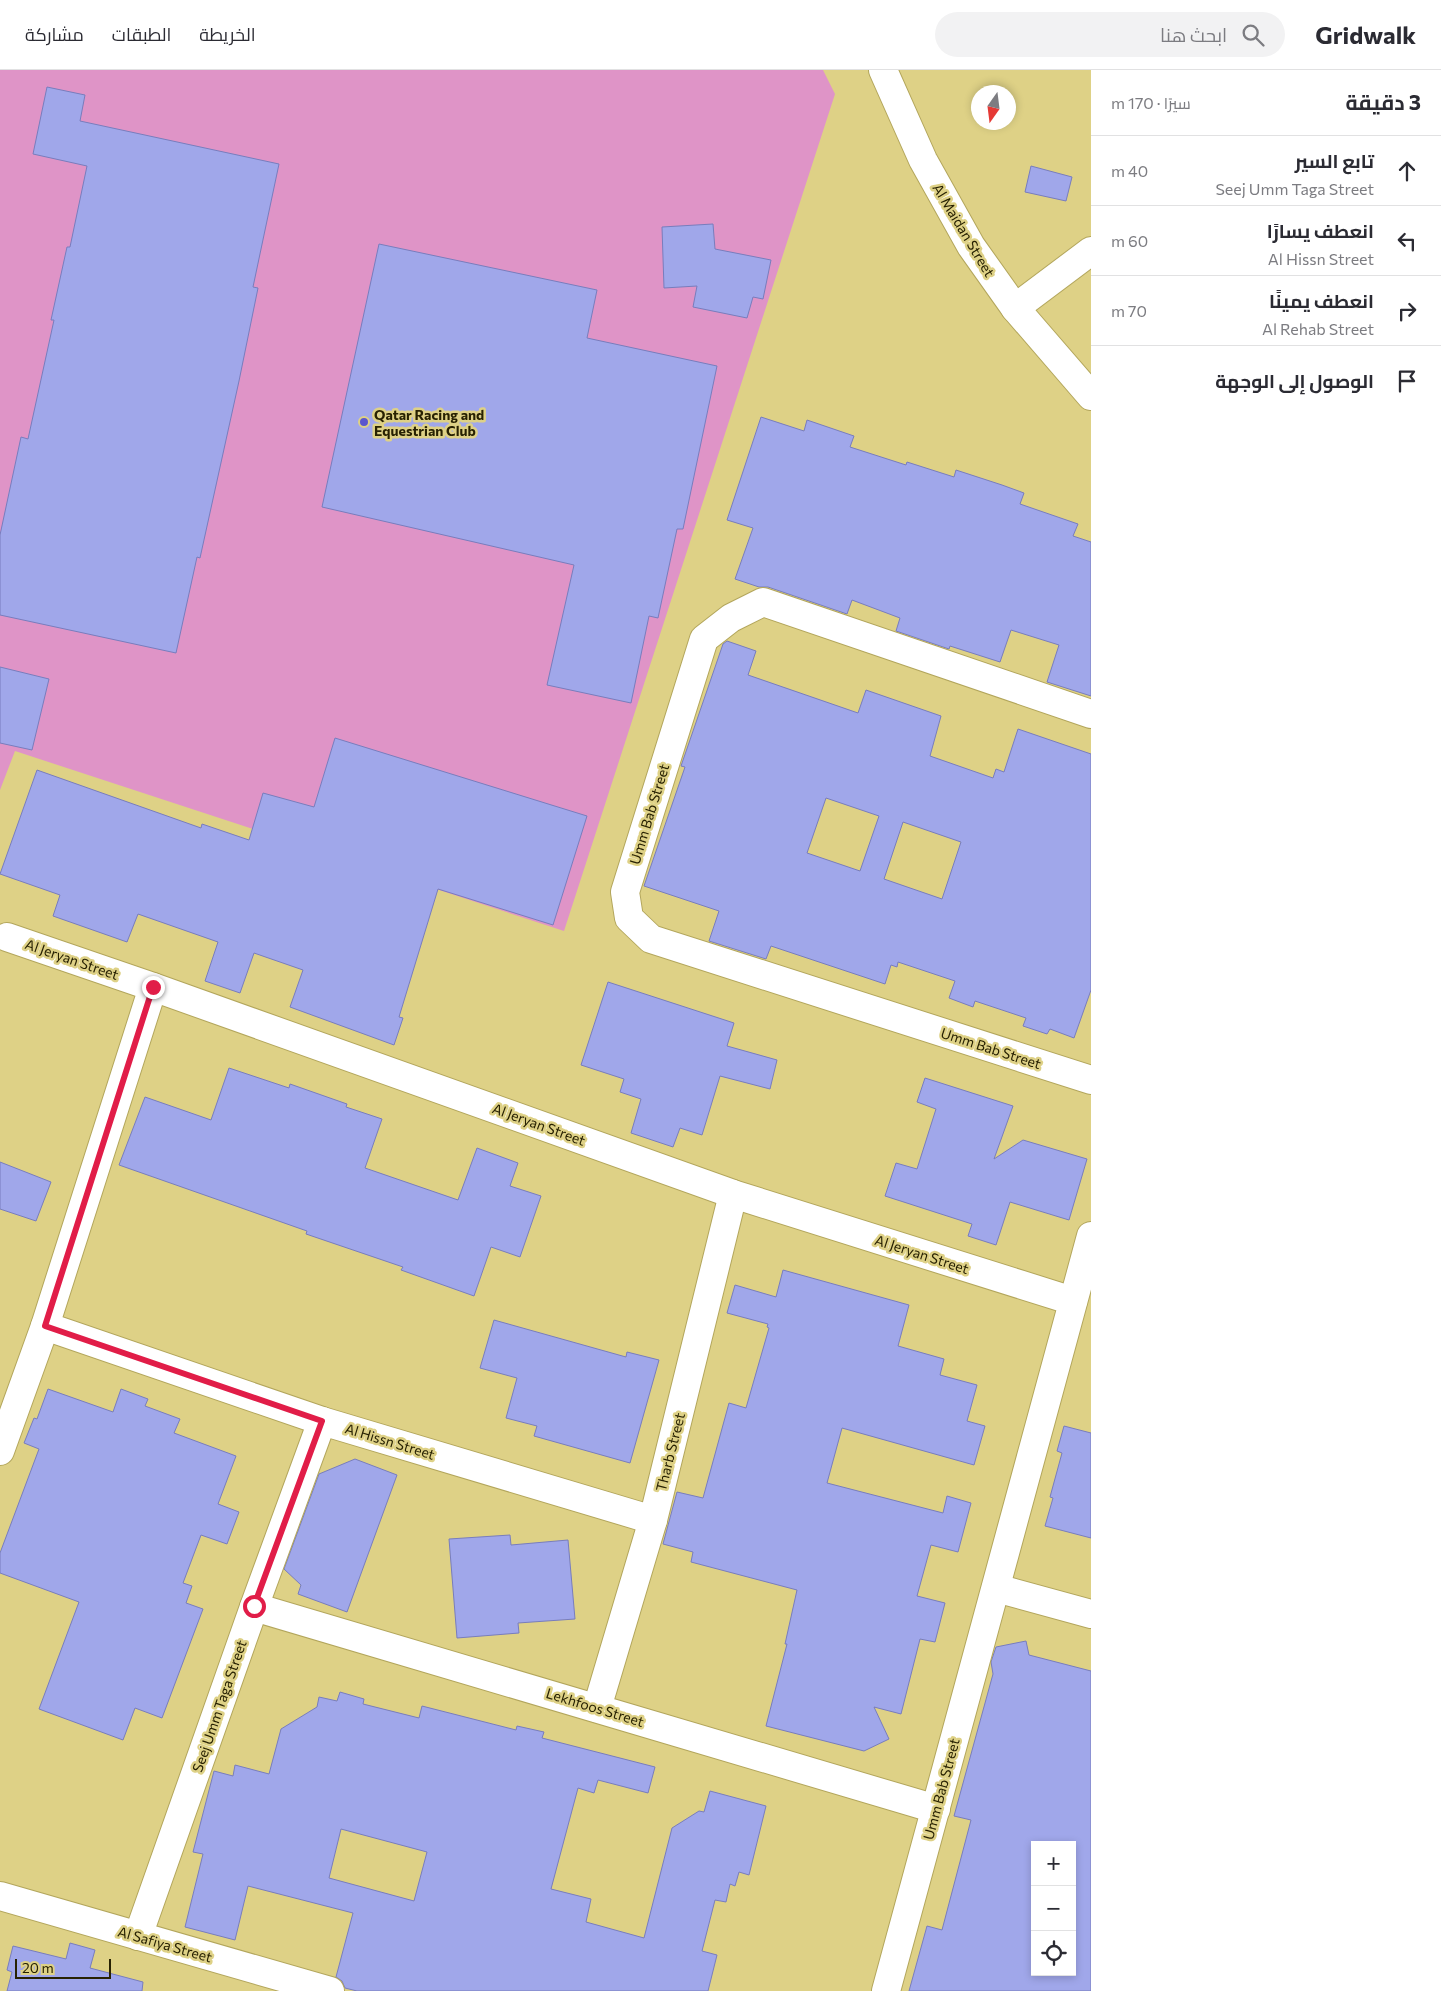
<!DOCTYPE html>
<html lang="ar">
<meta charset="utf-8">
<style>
:root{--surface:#fff;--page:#f2f2f3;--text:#2b2b33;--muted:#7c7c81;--line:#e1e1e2}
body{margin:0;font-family:Commissioner,Cairo,sans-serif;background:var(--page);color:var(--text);direction:rtl}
.controls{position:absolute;right:15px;bottom:15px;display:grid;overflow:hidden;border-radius:0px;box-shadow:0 2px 8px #0003}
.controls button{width:45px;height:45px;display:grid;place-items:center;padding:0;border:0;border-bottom:1px solid var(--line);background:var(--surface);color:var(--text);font:25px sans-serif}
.compass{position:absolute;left:971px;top:15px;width:45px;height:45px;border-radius:50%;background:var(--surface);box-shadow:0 2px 8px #0003;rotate:194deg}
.scale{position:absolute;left:15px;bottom:12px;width:96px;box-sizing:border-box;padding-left:5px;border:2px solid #272102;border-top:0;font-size:14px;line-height:18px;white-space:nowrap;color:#272102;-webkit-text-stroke:4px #ded186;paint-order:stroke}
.stop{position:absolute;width:15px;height:15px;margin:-11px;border:4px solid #e11d48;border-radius:50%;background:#fff}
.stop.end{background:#e11d48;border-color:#fff;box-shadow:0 1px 5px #0008}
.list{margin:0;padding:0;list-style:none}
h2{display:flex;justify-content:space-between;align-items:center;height:65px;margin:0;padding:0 20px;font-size:21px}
h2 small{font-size:16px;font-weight:400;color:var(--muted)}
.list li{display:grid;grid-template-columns:32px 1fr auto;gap:15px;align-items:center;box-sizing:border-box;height:70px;padding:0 20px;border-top:1px solid var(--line)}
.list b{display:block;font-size:19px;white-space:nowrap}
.list p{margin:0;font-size:16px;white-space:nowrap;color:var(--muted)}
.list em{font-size:16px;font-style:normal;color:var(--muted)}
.icon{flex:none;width:28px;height:28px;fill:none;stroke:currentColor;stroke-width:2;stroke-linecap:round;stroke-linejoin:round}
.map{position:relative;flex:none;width:1091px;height:1921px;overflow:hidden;direction:ltr}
header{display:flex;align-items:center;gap:30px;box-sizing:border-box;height:70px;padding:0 25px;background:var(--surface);border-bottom:1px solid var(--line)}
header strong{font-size:24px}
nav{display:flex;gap:28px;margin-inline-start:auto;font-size:18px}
.search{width:350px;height:45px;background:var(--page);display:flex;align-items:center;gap:12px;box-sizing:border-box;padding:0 18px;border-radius:28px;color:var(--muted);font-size:19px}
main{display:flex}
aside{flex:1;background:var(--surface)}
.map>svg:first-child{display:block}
.green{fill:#df94c7}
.building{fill:#a0a7ea;stroke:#787dbd;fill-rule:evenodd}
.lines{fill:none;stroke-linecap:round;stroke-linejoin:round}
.minor-casing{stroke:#b3a65c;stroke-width:30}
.minor{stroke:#fff;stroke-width:28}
.route{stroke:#e11d48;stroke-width:6}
.poi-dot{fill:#5a56ce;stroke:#ded186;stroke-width:2}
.labels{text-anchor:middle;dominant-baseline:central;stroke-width:5;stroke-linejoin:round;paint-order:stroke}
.street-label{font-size:14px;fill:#272102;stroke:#ded186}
.poi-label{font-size:14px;font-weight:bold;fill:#272102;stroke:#ded186;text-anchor:start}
</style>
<header>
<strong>Gridwalk</strong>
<div class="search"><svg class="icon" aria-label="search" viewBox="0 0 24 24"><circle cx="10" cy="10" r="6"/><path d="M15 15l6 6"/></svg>ابحث هنا</div>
<nav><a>الخريطة</a><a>الطبقات</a><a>مشاركة</a></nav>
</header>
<main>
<aside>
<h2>3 دقيقة<small>سيرًا · 170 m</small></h2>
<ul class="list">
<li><svg class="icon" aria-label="ahead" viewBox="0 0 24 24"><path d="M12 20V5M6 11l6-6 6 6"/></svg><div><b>تابع السير</b><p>Seej Umm Taga Street</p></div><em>40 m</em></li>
<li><svg class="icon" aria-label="left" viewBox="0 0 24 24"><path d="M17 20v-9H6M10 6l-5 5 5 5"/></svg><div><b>انعطف يسارًا</b><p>Al Hissn Street</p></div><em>60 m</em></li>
<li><svg class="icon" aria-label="right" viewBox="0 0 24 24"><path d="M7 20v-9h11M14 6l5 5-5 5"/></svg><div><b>انعطف يمينًا</b><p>Al Rehab Street</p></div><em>70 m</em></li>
<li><svg class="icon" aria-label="arrive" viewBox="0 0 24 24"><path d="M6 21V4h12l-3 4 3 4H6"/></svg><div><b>الوصول إلى الوجهة</b></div></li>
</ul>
</aside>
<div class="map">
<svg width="1091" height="1921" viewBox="0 0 1091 1921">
<rect width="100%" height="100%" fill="#ded186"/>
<polygon class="green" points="0,0 823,0 835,24 564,861 15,681 0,720"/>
<g class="building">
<polygon points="47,17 85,25 80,51 279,94 253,217 258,218 239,311 200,488 197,487 176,583 0,545 0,465 21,367 28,369 54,250 51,250 67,177 70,177 87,96 33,84"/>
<polygon points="1031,96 1072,107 1066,131 1025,122"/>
<polygon points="713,154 715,179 771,190 763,229 753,227 747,248 693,237 697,216 664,218 662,157"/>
<polygon points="379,174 597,220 587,268 717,296 683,459 677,459 658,548 649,546 631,633 547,615 574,495 322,437"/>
<polygon points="761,347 804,361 807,350 854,366 850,377 906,395 907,392 954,407 956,400 1002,415 1024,423 1020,434 1078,454 1073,466 1091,472 1091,626 1047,612 1059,575 1011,560 1000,592 950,576 949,579 896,561 900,548 852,530 847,544 768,517 759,517 735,509 753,458 727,450"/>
<path d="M727 571 756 581 748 605 858 643 866 620 941 646 930 686 993 708 996 699 1004 702 1018 659 1091 684V920L1074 968 1050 959 1047 964 1023 956 1026 948 975 931 973 937 949 928 955 911 898 892 897 897 891 895 885 914 771 876 766 889 709 871 719 841 644 816 685 697 681 696 723 574ZM826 728 879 746 860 801 807 783ZM903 752 961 772 942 829 884 809Z"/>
<polygon points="0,597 49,609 32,680 0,673"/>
<polygon points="335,668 587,746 553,855 438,819 399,947 403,948 394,975 290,937 303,900 254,883 240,923 205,911 218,872 138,844 127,872 53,846 60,825 0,804 37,700 201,758 202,754 249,770 263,723 314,737"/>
<polygon points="608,912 734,953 727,976 777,990 770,1019 720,1006 702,1065 680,1058 673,1077 631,1063 641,1029 620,1022 624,1009 581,995"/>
<polygon points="229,998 289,1018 290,1014 347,1034 346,1037 382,1049 365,1098 458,1130 477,1078 518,1093 510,1116 541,1126 520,1187 491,1177 474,1226 401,1200 403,1197 306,1164 307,1161 119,1095 145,1027 211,1050"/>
<polygon points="925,1008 1013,1036 994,1089 1023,1070 1087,1089 1069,1150 1010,1132 996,1175 968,1166 972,1154 885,1126 896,1093 917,1099 936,1039 917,1032"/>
<polygon points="0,1092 51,1112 36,1151 0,1139"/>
<polygon points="783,1200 909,1235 898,1276 944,1289 940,1305 977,1315 967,1351 985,1356 974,1395 842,1358 827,1413 943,1443 947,1426 971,1433 958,1482 931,1475 917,1526 945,1533 935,1572 920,1569 901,1644 874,1637 889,1669 864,1681 766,1656 787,1574 785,1574 797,1520 691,1492 693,1482 663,1474 677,1422 703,1428 729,1333 746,1338 769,1258 767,1257 768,1254 727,1243 735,1215 776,1227"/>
<polygon points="494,1250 626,1287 627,1282 659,1290 630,1393 534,1366 537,1356 506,1348 517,1308 480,1298"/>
<polygon points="48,1319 113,1342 121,1319 148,1329 145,1336 180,1349 174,1363 236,1386 218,1434 239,1442 227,1474 201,1465 183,1513 192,1516 186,1533 203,1539 162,1648 135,1638 123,1670 39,1639 79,1532 0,1503 0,1483 39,1379 24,1373 34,1348 37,1349"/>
<polygon points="1064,1356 1091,1363 1091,1468 1045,1456 1053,1428 1050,1427 1062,1383 1057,1381"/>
<polygon points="355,1389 397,1405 347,1542 298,1524 301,1515 284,1499 319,1404"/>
<polygon points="510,1465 511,1475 568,1470 575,1549 518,1553 519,1563 457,1568 449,1469"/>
<path d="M1026 1571 1029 1585 1091 1601V1921H909L927 1856 942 1860 971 1750 954 1746 993 1604 991 1592 996 1577ZM1035 1775H1072V1902H1035Z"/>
<path d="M340 1622 364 1629 363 1634 419 1648 422 1636 516 1660 517 1656 544 1662 542 1668 655 1697 648 1723 598 1710 594 1723 578 1718 551 1819 591 1829 586 1852 644 1868 672 1758 699 1741 704 1742 710 1721 766 1736 749 1805 739 1802 735 1816 730 1814 726 1832 715 1830 702 1881 717 1885 708 1921H357L345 1918 342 1911 336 1907 353 1843 248 1816 235 1870 185 1857 203 1784 193 1782 214 1701 233 1706 235 1695 269 1704 281 1659 317 1637 319 1627 337 1631ZM341 1759 427 1782 414 1831 329 1808Z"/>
<polygon points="70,1873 95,1880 90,1898 143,1912 142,1921 7,1921 12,1902 7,1900 13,1876 66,1889"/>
</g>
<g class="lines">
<g class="minor-casing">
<g id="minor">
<polyline points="883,0 923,90 971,176 1015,238 1091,326"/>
<polyline points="1015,238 1091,181"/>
<polyline points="1091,644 763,532 731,548 704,569 625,822 629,848 651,869 1091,1010"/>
<polyline points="7,867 153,917 733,1124 1073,1231"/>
<polyline points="45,1256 322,1351 653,1450"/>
<polyline points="0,1381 45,1256 153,917"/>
<polyline points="996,1518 1091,1544"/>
<polyline points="254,1537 936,1739"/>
<polyline points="597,1638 653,1450 733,1124"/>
<polyline points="0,1826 330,1921"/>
<polyline points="138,1866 254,1537 322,1351"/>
<polyline points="886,1921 1091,1166"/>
</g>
</g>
<use href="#minor" class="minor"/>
</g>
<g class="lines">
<polyline class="route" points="153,917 45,1256 322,1351 254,1536"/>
</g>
<circle class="poi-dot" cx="364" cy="352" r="5"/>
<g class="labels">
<g class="street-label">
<text transform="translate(964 160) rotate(59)">Al Maidan Street</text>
<text transform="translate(649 744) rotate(-73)">Umm Bab Street</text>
<text transform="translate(72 889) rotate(19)">Al Jeryan Street</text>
<text transform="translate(991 978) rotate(18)">Umm Bab Street</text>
<text transform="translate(539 1054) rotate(20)">Al Jeryan Street</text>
<text transform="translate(922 1184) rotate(18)">Al Jeryan Street</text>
<text transform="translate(390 1371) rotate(17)">Al Hissn Street</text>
<text transform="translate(670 1382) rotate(-76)">Tharb Street</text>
<text transform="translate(219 1636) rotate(-71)">Seej Umm Taga Street</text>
<text transform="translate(595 1637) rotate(17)">Lekhfoos Street</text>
<text transform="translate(941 1719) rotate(-75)">Umm Bab Street</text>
<text transform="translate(165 1874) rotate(16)">Al Safiya Street</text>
</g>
<g class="poi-label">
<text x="374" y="344">Qatar Racing and<tspan x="374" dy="16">Equestrian Club</tspan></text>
</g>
</g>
</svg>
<div class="controls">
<button>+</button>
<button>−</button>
<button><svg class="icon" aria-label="locate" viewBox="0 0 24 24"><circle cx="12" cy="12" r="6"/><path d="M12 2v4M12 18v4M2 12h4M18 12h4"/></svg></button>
</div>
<svg class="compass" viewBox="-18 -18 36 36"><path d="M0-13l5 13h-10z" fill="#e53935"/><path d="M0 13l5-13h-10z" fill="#7c7c81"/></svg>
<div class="scale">20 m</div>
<div class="stop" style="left:254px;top:1536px"></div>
<div class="stop end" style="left:153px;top:917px"></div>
</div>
</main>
